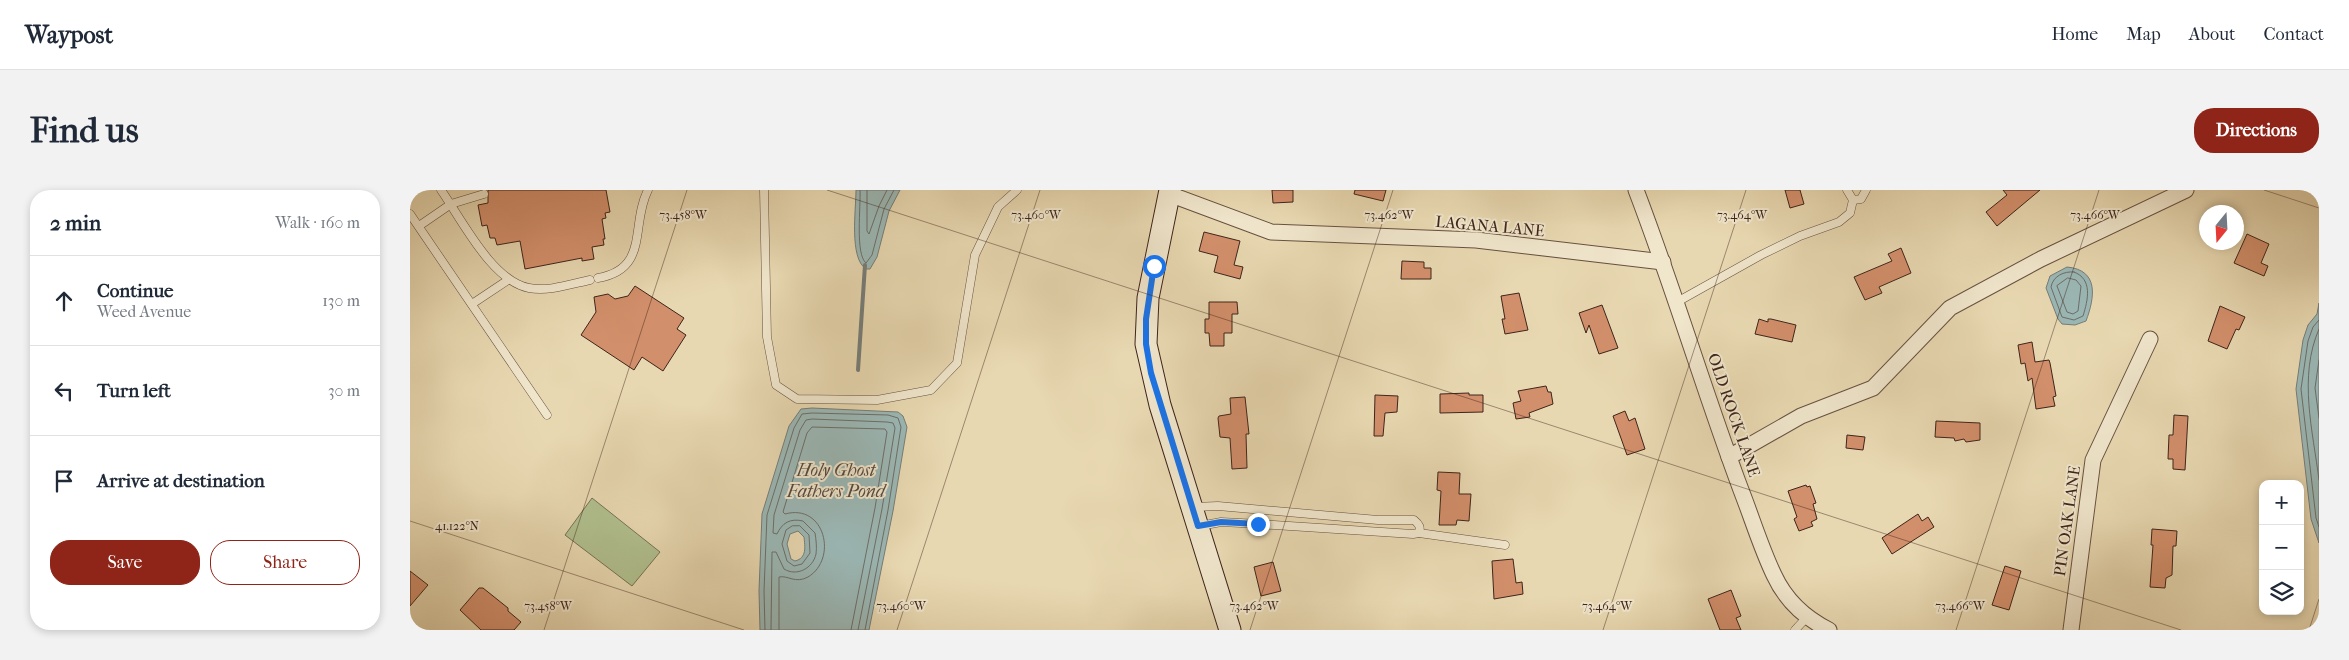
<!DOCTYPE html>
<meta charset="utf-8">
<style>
:root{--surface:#fff;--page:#f2f2f3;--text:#1f2937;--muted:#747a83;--line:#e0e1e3;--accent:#8f2418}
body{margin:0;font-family:"IM FELL French Canon",serif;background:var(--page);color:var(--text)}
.controls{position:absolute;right:15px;bottom:15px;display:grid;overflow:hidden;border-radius:10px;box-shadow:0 2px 8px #0003}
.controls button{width:45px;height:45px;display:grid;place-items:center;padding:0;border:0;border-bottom:1px solid var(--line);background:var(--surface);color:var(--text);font:25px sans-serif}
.compass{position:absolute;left:1789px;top:15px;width:45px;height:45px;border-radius:50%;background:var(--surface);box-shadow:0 2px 8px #0003;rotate:198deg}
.stop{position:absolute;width:15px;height:15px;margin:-11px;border:4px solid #1a73e8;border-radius:50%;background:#fff}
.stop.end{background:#1a73e8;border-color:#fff;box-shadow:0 1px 5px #0008}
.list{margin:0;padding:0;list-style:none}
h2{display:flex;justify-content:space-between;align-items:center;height:65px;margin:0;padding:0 20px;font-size:21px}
h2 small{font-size:16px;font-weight:400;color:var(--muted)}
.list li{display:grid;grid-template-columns:32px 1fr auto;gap:15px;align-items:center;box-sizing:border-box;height:90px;padding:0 20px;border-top:1px solid var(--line)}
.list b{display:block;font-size:19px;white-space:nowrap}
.list p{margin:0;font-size:16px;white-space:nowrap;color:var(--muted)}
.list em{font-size:16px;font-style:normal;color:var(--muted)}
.actions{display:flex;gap:10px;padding:15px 20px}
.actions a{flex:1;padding:11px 0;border:1px solid var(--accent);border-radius:20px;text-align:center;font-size:18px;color:var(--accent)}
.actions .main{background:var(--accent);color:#fff}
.icon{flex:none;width:28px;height:28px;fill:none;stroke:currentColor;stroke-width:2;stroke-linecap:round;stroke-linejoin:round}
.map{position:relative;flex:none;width:1909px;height:440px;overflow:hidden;border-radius:20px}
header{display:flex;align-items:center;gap:30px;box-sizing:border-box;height:70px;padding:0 25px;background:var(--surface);border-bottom:1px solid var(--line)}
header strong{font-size:24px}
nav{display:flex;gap:28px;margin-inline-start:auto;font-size:18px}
.intro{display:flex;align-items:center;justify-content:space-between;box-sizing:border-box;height:120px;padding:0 30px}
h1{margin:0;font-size:35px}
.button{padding:12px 22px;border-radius:20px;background:var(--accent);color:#fff;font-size:18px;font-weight:700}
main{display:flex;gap:30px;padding:0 30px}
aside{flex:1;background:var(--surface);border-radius:20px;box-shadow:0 2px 8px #0003}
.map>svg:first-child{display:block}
.green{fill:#b1c08f;stroke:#787255}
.water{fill:#9bb8b6;stroke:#767d78;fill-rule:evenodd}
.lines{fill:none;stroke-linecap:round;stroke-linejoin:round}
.shore{stroke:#6c6e68;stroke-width:1}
.stream{stroke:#767d78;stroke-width:4}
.building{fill:#d28f6b;stroke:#3e241b}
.lane-casing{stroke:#685140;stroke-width:9}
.street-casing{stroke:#685140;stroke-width:17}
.secondary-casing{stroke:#3e241b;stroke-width:23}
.lane{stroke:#f0e6cc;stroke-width:8}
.street{stroke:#f0e6cc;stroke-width:15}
.secondary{stroke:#f0e6cc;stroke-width:21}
.route{stroke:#1a73e8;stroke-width:6}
.ticks{fill:none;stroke:#3e241b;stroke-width:1;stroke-opacity:0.45}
.labels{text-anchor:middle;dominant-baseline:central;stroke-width:4;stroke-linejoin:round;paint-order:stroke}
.street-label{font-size:16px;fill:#3e241b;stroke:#f0e6cc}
.water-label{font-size:18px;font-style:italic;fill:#554942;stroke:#f0e6cc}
.ticks-label{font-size:12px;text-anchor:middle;fill:#3e241b;stroke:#f0e6cc;stroke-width:4;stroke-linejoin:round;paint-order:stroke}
</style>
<header>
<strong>Waypost</strong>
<nav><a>Home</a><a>Map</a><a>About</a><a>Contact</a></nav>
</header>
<div class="intro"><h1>Find us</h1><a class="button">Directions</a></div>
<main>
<aside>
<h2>2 min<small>Walk · 160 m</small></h2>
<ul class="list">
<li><svg class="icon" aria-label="ahead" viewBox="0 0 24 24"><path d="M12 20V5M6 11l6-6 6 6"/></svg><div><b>Continue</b><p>Weed Avenue</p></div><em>130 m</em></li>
<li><svg class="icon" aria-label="left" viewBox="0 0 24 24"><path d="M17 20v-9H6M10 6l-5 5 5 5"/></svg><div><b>Turn left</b></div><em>30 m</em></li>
<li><svg class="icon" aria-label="arrive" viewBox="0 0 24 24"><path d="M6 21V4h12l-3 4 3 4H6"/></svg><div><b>Arrive at destination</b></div></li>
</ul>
<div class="actions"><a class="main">Save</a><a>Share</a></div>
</aside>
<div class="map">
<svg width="1909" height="440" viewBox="0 0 1909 440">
<rect width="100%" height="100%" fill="#e8d8b1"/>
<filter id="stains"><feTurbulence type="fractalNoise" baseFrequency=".004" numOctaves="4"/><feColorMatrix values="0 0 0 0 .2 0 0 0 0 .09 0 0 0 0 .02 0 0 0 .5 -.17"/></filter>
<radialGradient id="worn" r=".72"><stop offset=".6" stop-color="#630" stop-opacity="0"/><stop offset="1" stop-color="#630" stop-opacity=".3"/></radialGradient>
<polygon class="green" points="182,308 250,362 222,396 155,345"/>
<g class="water">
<path d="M446 0H490L479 21 467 67 460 79H456C439 68 446 20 446 0Z"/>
<path d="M1657 77C1689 80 1685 107 1676 131L1665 135 1652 134 1648 129 1636 98 1640 86Z"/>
<polygon points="1909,113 1909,353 1901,329 1886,199 1893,150 1898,135 1907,124"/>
<path d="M402 218 488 222 493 226 497 237 483 321 459 440H350L349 401 352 324 379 236 391 219ZM388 341 394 347C395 357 397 368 385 371L381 369 377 354 380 344Z"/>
</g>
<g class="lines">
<g class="shore">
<path d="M450 0C451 16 445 64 456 73L462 65 474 19 484 0"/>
<polyline points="457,0 457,41 459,44 469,16 477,0"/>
<path d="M1664 82C1683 89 1678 110 1673 126L1664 130 1652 127 1641 97C1643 86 1654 81 1664 82Z"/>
<polygon points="1658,88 1666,90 1671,96 1668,121 1663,124 1657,122 1647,96"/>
<polyline points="1909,130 1903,137 1898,151 1891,199 1906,328 1909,337"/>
<path d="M1909 139C1888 187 1903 241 1909 290"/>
<polyline points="1909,170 1905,198 1909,228"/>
<polygon points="390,336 399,345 400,363 392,374 384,376 377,371 372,354 376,340 382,336"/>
<polyline points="355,440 354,401 357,325 384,238 392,224 402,223 478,225 488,228 491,237 478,320 455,440"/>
<path d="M361 440 362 362H366L374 379C387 387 403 378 406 364 407 357 406 349 405 343L393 331C380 328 372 333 367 344L363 343 364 325 390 240 396 230 402 229 477 232 483 233 485 238 472 319 448 440"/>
<path d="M369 440V387C378 385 385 394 398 387 428 369 415 313 375 324L373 322 397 243 402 237 475 239 477 242 465 318 441 440"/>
</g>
<polyline class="stream" points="448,180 455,75"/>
</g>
<g class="building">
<polygon points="78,0 196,0 200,22 195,23 196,28 192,29 195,49 193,49 194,55 182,57 184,69 172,71 172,68 115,79 110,51 87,55 85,48 80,48 77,35 72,36 68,15 78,13"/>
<polygon points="862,0 883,0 883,12 863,13"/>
<polygon points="945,0 976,0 973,11 944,4"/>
<polygon points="1375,0 1390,0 1394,14 1380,18"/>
<polygon points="1593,0 1630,0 1587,36 1576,22 1597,5"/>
<polygon points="794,42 830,51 824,75 833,77 830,89 804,82 808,66 789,61"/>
<polygon points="1837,44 1859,54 1851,73 1858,76 1854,86 1824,73"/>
<polygon points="1491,58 1501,83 1469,97 1472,103 1455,110 1444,87 1482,71 1478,64"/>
<polygon points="992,71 1014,72 1014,78 1021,78 1021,89 991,89"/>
<polygon points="225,96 274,128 267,139 276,145 253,181 232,167 224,180 171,145 186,122 184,107 198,104 205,109 218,106"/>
<polygon points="1109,103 1118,140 1095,144 1092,129 1095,129 1091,106"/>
<polygon points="799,112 827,112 828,124 822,124 822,143 814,143 814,156 800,156 799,143 795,143 795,129 799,129"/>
<polygon points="1192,115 1208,158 1189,164 1179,135 1176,143 1169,123"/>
<polygon points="1810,116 1835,127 1829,140 1826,139 1817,159 1798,151"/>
<polygon points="1349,129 1358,132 1358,129 1361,129 1386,135 1382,152 1345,144"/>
<polygon points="1622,152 1625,172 1639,170 1640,173 1646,206 1643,207 1645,216 1626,219 1622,188 1618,191 1615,173 1611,174 1608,155"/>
<polygon points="1136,196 1138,202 1141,202 1143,214 1119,223 1120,227 1106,229 1103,213 1111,211 1108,201"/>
<polygon points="1059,203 1059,205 1073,205 1073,222 1030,223 1030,204"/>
<polygon points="965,205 988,206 987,222 975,223 973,246 964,246"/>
<polygon points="835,207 839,244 836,244 837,278 822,279 820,248 810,247 808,228 809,226 821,224 820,208"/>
<polygon points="1215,221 1219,231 1225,228 1235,259 1217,265 1203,226"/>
<polygon points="1764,225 1778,226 1775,280 1763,279 1763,269 1758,269 1759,245 1763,245"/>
<polygon points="1526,231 1570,233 1570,250 1556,252 1554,249 1545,251 1544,248 1525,247"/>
<polygon points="1437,245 1455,247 1453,260 1436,258"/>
<polygon points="1028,282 1050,283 1049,304 1061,304 1059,331 1047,330 1046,335 1029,335 1031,301 1027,300"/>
<polygon points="1396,295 1397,297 1400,296 1406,313 1403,314 1407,329 1401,332 1403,336 1389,341 1384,329 1387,327 1378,301"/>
<polygon points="1508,324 1512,331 1518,327 1524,337 1482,364 1472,348"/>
<polygon points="1742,339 1767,341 1766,356 1763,356 1762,385 1756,388 1755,398 1740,397 1743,355 1741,355"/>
<polygon points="1103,369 1106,393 1112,392 1113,404 1084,409 1082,371"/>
<polygon points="863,372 871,401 851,406 844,377"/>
<polygon points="1595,376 1611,381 1599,420 1582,415"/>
<polygon points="0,381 18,395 0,416"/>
<polygon points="69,398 73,398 98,418 98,421 111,432 104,440 71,440 50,420"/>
<polygon points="1321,400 1331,426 1326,428 1331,440 1310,440 1298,409"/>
</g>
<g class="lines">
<g class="lane-casing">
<g id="lane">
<path d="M31 0C52 30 82 91 119 98 138 102 161 94 180 90"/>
<polyline points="354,0 357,147 366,195 387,209 467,210 521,200 547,173 565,65 588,17 607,0"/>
<polyline points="1437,0 1443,10"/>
<polyline points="1443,10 1451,9 1456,0"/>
<polyline points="0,24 137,225"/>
<polyline points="9,36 41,14 74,4"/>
<path d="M188 88C240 79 220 35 238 0"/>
<polyline points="1267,112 1351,65 1390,46 1429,32 1440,23 1443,10"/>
<polyline points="62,114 98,90"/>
<path d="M784 317 808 316 968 330H1004C1009 334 1011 337 1009 343L1003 344 831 333 811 332 790 336"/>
<polyline points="1009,343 1095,355"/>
<polyline points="1385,440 1397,427"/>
</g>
</g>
<g class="street-casing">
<g id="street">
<path d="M1226 0C1264 99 1294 201 1331 300 1342 328 1351 358 1364 385 1375 409 1395 428 1419 440"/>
<polyline points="759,4 861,42 1066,50 1253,72"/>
<polyline points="1319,267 1391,226 1463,198 1540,118 1631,69 1776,0"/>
<polyline points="1661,440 1683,270 1740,149"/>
</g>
</g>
<g class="secondary-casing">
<polyline id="secondary" points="760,0 738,108 736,154 750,215 820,440"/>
</g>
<use href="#lane" class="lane"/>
<use href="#street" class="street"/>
<use href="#secondary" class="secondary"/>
</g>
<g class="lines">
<polyline class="route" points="744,76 736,129 736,154 741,183 788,336 811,332 848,334"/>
</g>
<path class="ticks" d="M417 0 1771 440M1854 0 1909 18M0 331 334 440M134 440 277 0M487 440 630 0M840 440 983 0M1193 440 1336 0M1546 440 1689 0M1899 440 1909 409"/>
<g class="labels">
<g class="street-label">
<text transform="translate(1080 36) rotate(5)">LAGANA LANE</text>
<text transform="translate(1324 225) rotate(71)">OLD ROCK LANE</text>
<text transform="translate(1657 331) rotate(-82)">PIN OAK LANE</text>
</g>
<g class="water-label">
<text x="426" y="280">Holy Ghost<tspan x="426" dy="21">Fathers Pond</tspan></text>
</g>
</g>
<g class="ticks-label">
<text x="273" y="29">73.458°W</text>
<text x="626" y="29">73.460°W</text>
<text x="979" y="29">73.462°W</text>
<text x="1332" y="29">73.464°W</text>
<text x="1685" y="29">73.466°W</text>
<text x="47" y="340">41.122°N</text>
<text x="138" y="420">73.458°W</text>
<text x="491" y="420">73.460°W</text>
<text x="844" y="420">73.462°W</text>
<text x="1197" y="420">73.464°W</text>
<text x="1550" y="420">73.466°W</text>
</g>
<rect width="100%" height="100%" filter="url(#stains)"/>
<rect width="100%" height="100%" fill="url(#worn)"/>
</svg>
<div class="controls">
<button>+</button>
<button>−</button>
<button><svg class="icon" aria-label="layers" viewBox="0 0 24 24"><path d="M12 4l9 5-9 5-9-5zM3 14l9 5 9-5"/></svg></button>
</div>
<svg class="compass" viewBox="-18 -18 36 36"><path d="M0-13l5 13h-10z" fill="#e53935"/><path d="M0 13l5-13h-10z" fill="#747a83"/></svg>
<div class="stop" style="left:744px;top:76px"></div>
<div class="stop end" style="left:848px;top:334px"></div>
</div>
</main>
